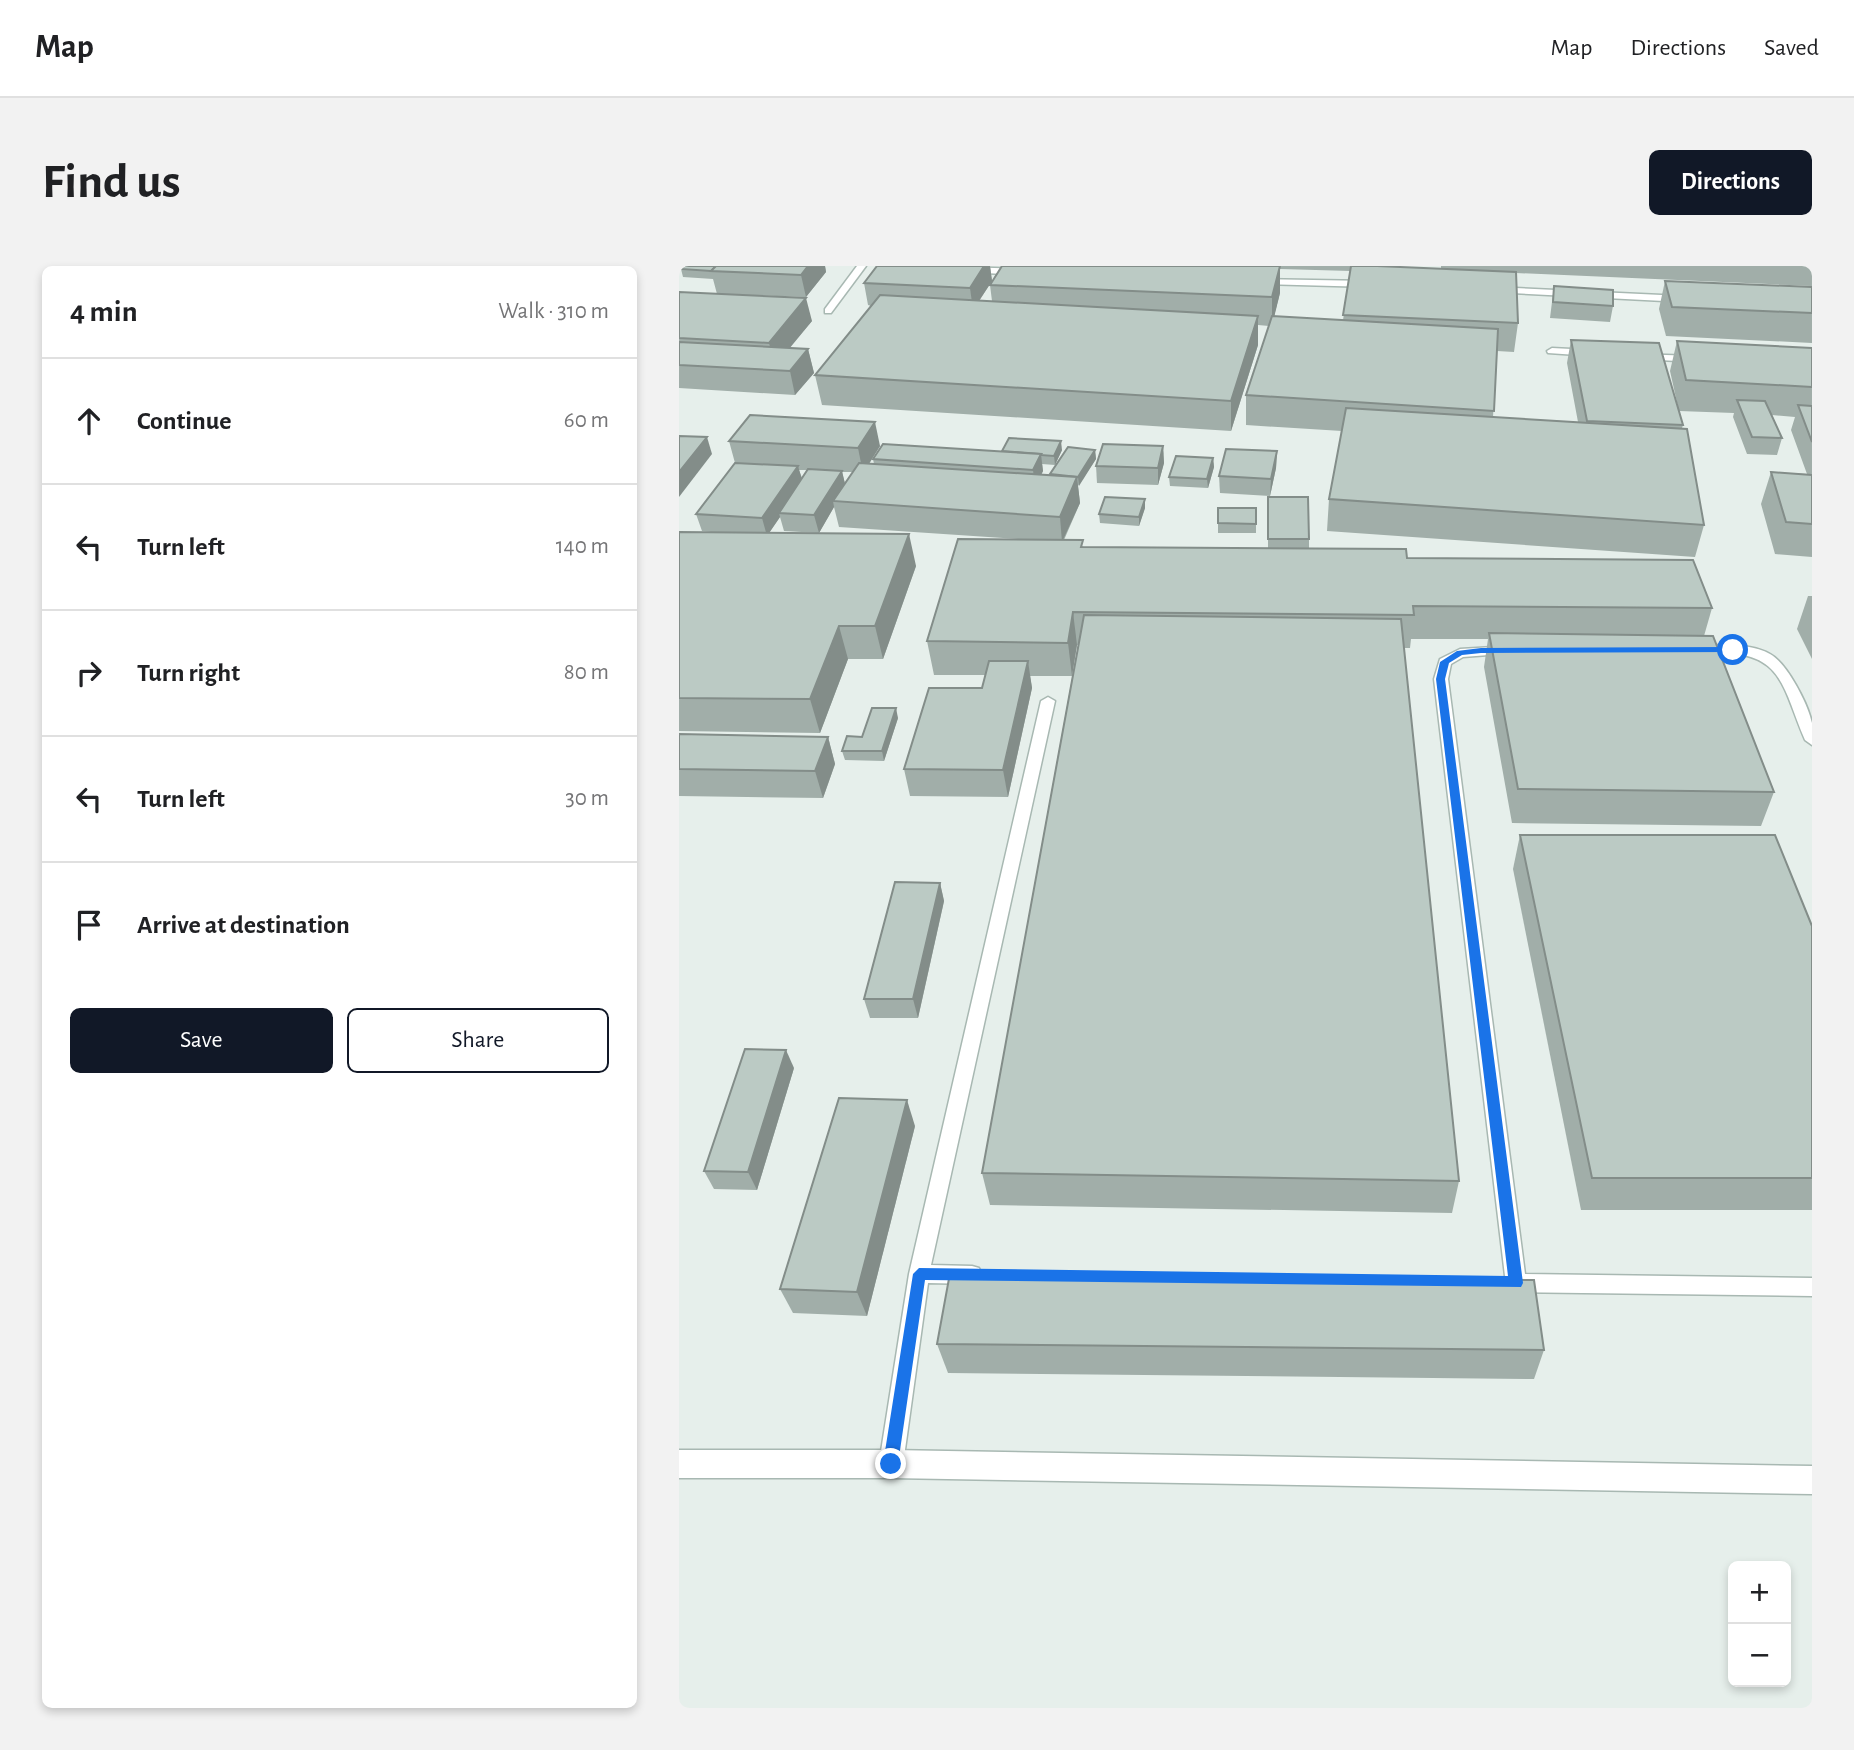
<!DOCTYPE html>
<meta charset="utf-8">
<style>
:root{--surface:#fff;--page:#f2f2f2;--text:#202124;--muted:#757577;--line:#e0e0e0;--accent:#111827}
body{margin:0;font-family:"Alegreya Sans",sans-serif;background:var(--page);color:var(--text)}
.controls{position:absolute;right:21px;bottom:21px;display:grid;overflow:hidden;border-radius:10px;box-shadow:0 4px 10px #0003}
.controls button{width:63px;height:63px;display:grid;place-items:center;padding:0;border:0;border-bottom:2px solid var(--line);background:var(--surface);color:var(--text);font:35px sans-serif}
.stop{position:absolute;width:21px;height:21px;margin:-16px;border:5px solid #1a73e8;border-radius:50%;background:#fff}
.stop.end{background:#1a73e8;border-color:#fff;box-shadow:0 2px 7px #0008}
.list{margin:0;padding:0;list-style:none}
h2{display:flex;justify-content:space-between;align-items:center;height:91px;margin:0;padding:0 28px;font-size:30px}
h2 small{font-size:23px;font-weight:400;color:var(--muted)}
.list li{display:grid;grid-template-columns:46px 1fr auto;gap:21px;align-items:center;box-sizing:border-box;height:126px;padding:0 28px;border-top:2px solid var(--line)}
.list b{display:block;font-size:26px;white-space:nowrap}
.list em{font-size:23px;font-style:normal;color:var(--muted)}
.actions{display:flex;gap:14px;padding:21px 28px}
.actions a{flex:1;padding:16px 0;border:2px solid var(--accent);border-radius:10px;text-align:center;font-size:24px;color:var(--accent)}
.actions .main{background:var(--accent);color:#fff}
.icon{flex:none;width:38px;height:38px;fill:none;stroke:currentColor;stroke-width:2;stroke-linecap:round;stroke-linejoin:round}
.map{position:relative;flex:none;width:1133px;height:1442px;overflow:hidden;border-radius:10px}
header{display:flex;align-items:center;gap:42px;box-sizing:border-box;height:98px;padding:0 35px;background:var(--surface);border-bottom:2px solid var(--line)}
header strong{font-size:33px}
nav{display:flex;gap:38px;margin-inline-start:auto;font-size:24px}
.intro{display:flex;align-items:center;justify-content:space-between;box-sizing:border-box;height:168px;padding:0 42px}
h1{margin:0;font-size:49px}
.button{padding:18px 32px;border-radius:10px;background:var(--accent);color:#fff;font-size:24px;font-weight:700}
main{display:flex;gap:42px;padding:0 42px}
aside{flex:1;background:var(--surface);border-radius:10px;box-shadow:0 4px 10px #0003}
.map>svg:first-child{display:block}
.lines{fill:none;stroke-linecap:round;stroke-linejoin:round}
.lane-casing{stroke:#a8b8b2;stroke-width:3}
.street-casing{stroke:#a8b8b2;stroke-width:3}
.lane{fill:#fff;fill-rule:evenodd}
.street{fill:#fff;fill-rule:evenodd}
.wall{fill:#a1aea9;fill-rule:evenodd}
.shaded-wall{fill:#838d89}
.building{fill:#bbcac4;stroke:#838d89;stroke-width:2}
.route{fill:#1a73e8}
</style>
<header>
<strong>Map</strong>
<nav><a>Map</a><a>Directions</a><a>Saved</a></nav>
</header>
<div class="intro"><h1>Find us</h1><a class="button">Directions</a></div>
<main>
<aside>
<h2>4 min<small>Walk · 310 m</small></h2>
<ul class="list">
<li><svg class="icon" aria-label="ahead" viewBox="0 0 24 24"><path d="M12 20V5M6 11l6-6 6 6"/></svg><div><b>Continue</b></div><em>60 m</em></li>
<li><svg class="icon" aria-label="left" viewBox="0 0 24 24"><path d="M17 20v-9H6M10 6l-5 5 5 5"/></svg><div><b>Turn left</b></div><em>140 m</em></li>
<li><svg class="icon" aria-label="right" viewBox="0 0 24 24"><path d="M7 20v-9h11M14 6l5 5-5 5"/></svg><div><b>Turn right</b></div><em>80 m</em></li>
<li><svg class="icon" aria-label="left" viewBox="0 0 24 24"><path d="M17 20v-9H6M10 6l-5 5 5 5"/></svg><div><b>Turn left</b></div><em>30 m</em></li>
<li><svg class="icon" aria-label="arrive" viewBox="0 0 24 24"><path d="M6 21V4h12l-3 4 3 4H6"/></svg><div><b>Arrive at destination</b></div></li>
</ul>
<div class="actions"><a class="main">Save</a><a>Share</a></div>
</aside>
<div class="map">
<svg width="1133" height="1442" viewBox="0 0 1133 1442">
<rect width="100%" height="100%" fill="#e6efeb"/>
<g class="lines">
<g class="lane-casing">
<g id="lane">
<polygon points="178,0 187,0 152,47 146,47 146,43"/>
<polygon points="284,1 343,3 348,6 343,9 287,6 282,3"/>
<polygon points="574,13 692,15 697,18 692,21 577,18 572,15"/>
<polygon points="816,21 1004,30 1009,33 1004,36 813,26 813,22"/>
<polygon points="873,82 912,84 917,87 912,90 869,87 868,85"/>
<polygon points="957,88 1017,90 1022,93 1017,96 961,93 957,92"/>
<path d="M1043 379C1059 379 1077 380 1091 388 1108 397 1129 438 1133 457 1133 463 1133 472 1133 479L1126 474C1104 424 1105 386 1040 387 1030 388 1017 391 1009 384L1016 380Z"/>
<polygon points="831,380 836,381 836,387 784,391 772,398 769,413 846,1008 1133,1012 1133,1030 832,1026 825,1024 822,1017 826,1010 755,413 761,393 781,383"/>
<polygon points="369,431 376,435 252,999 293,1000 300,1002 303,1009 300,1016 293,1018 249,1017 224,1198 220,1206 212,1209 204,1206 200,1198 230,1008 362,435"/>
</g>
</g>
<g class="street-casing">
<polygon id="street" points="0,1184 212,1184 1133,1200 1133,1228 212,1212 0,1212"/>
</g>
<use href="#lane" class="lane"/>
<use href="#street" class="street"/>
</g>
<g class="wall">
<polygon points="5,0 146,0 147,6 127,31 38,28 34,13 4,11 2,3"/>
<path d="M198 0H311L313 15 300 35H313L311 19 323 0H698L762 3V0H1133V20L837 7 839 57 835 86 818 85 814 151 899 156 888 97 892 74 999 141 991 105 998 75 1133 82V291L1096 288 1082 238 1092 206 1128 208 1112 164 1116 151 1093 149 1103 172 1098 189 1068 188 1054 151 1055 147 1000 145 1004 159 1003 162 1025 259 1016 291 648 265 650 233 663 165 567 159V129L590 60 579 59V79L552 165 143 139 136 109 192 40 189 39 185 17ZM601 3 672 5 664 54 595 50 601 27Z"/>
<polygon points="986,15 1133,21 1133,77 987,70 980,43"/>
<polygon points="875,20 934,40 931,56 871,52"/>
<polygon points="0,26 133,55 110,82 129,83 135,107 116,129 0,122"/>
<path d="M50 175 201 180 190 198H195L194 193 323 185 383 184 376 199 363 198 364 205 362 209 372 210 371 208 416 184 417 193 399 220 401 237 385 274 405 281 589 282V231L630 273V283L728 292 1033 342 1025 370 1095 526 1082 560 833 557 805 401 809 373H732L731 382H725L780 915 773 947 311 939 303 907 399 379H398L393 410H351L353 422 329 531 231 530 225 503 303 422 306 409H255L248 375 339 273 160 261 155 241 140 267 105 265 101 251 90 267 237 300 204 393H169L141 467 0 465V266H32L23 265 17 248 56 197ZM120 204H128L123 212ZM163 206H174L166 218Z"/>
<polygon points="484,180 485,197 479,219 418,217 417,200"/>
<polygon points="598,185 597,202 591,230 541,227 540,210"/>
<polygon points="534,192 535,201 529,222 491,220 490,211"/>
<polygon points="466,233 466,242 460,260 421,257 420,248"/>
<rect x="539" y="242" width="38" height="25"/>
<polygon points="1129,330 1133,330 1133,393 1118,363"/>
<polygon points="219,452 205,495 166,494 163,485 183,471"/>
<polygon points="0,468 149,471 156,498 144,532 0,530"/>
<polygon points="841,569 1133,660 1133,944 902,944 834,603"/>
<polygon points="261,617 265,635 239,752 191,752 185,733"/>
<polygon points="115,802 78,924 35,923 25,905"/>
<polygon points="236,860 188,1050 114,1047 101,1023"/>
<polygon points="258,1078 865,1084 855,1113 269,1107"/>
</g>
<g class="shaded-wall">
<polygon points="129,0 146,0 147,6 127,31 122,9"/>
<polygon points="305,0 311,0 313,15 294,44 291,22"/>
<polygon points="601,0 601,27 593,60 593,31"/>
<polygon points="127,32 133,55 96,100 90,77"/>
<polygon points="579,50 579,79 552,165 552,135"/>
<polygon points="129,83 135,107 116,129 111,105"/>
<polygon points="196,156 201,180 184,207 179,182"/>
<polygon points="28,171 33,188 0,231 0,206"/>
<polygon points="382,175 383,184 376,199 375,190"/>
<polygon points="484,180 485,197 479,219 479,202"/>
<polygon points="416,184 417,193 400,220 399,211"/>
<polygon points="598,185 597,202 591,230 592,213"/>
<polygon points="362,188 364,205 356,221 354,204"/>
<polygon points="534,192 535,201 529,222 528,213"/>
<polygon points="119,200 124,217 100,247 101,251 88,270 83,252"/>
<polygon points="163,205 167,222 154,235 155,241 140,267 135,249"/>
<polygon points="398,211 401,237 383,276 381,251"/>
<polygon points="466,233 466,242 460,260 460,251"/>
<polygon points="230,268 237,300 204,393 196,360"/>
<polygon points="394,346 398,379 393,410 389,377"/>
<polygon points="160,360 169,393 141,467 131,433"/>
<polygon points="349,395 353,422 329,531 324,504"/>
<polygon points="217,442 219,452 205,495 203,485"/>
<polygon points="149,471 156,498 144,532 136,505"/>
<polygon points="261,617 265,635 239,752 234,733"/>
<polygon points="107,784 115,802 78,924 69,906"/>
<polygon points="228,834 236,860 188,1050 178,1026"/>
</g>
<g class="building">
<polygon points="5,0 37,0 32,5 2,3"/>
<polygon points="37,0 129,0 122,9 32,5"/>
<polygon points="198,0 305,0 291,22 185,17"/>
<polygon points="323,0 601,0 593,31 311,19"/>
<polygon points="672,0 698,0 837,6 839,57 664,49"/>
<polygon points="986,15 1133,21 1133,47 993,41"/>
<polygon points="875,20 934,24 934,40 874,36"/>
<polygon points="0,26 127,32 90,77 0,72"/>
<polygon points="201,29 579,50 552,135 136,109"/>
<polygon points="593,50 819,63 815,145 567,129"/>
<polygon points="892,74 980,77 1004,159 908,155"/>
<polygon points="998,75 1133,82 1133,121 1007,114"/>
<polygon points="0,76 129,83 111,105 0,99"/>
<polygon points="1058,134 1086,135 1103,172 1073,171"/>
<polygon points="1119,139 1133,140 1133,176"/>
<polygon points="667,142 1008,163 1025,259 650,233"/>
<polygon points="71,149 196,156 179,182 50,175"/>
<polygon points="0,170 28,171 0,206"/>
<polygon points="330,172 382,175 375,190 361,189 362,188 323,185"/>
<polygon points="204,178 362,188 354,204 194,193"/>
<polygon points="424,178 484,180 479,202 417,200"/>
<polygon points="389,181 416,184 399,211 371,208"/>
<polygon points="547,183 598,185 592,213 540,210"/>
<polygon points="497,190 534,192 528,213 490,211"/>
<polygon points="56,197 119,200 83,252 17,248"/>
<polygon points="180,197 398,211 381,251 154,235"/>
<polygon points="129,203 163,205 135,249 100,247"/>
<polygon points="1092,206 1133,209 1133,258 1107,256"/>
<polygon points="426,231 466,233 460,251 420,248"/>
<polygon points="589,231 629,231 630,273 589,273"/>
<polygon points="539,242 577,242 577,258 539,257"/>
<polygon points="0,266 230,268 196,360 160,360 131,433 0,432"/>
<polygon points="279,273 404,274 402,281 727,283 728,292 1014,294 1033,342 734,340 735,349 394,346 389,377 248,375"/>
<polygon points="405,349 722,353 780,915 303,907"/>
<polygon points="810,367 1034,370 1095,526 839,523"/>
<polygon points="310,395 349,395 324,504 225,503 250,422 303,422"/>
<polygon points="193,442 217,442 203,485 163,485 168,470 183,471"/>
<polygon points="0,468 149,471 136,505 0,503"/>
<polygon points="841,569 1096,569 1133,660 1133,912 913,912"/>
<polygon points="216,616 261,617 234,733 185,733"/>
<polygon points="66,783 107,784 69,906 25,905"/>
<polygon points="160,832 228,834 178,1026 101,1023"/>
<polygon points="271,1007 855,1014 865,1084 258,1078"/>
</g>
<polygon class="route" points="1054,381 1057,382 1057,386 802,387 783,389 770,397 766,413 844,1017 842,1021 246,1014 219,1198 217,1203 212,1206 206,1203 204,1198 234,1008 240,1002 829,1010 757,413 761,396 778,385 802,382"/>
</svg>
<div class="controls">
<button>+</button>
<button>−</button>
</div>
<div class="stop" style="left:1054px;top:384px"></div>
<div class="stop end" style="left:212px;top:1198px"></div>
</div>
</main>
